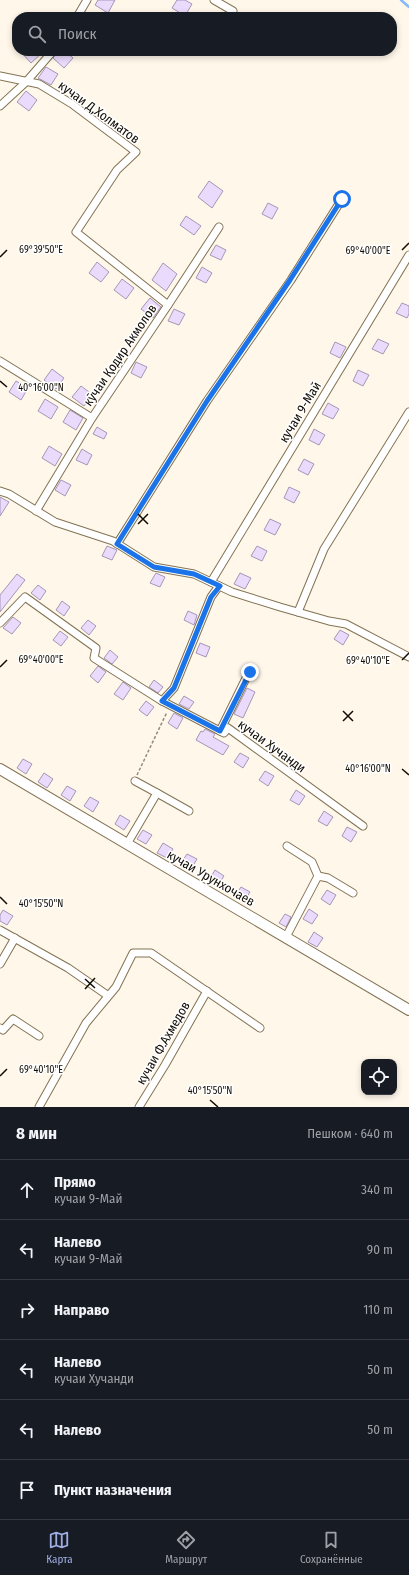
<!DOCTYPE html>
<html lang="ru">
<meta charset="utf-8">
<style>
:root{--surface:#171b24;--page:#20242c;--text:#f1f3f6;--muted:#9ea1a6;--line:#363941;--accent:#9fade2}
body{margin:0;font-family:"Fira Sans Condensed",sans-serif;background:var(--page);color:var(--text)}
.controls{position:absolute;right:12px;bottom:12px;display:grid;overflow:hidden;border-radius:8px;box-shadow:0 2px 6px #0003}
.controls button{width:36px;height:36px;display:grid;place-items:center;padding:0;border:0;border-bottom:1px solid var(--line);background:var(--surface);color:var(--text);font:20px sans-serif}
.stop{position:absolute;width:12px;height:12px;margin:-9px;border:3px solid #1a73e8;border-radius:50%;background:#fff}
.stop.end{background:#1a73e8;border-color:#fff;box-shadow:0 1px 4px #0008}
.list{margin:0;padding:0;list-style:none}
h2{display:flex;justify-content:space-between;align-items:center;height:52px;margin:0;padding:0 16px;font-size:17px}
h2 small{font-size:13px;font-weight:400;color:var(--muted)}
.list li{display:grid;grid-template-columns:26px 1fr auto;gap:12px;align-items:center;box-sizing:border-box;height:60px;padding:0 16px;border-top:1px solid var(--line)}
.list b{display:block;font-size:15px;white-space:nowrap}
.list p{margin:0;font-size:13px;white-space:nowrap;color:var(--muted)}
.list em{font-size:13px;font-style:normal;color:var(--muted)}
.icon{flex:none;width:22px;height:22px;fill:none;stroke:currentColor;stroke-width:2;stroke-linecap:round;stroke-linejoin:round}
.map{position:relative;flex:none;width:409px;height:1107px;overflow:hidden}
.search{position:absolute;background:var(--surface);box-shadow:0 2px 6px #0003;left:12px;right:12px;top:12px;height:44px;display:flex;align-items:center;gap:10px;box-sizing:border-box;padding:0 14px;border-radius:16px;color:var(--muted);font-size:15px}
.sheet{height:412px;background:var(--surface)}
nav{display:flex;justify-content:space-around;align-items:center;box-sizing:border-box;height:56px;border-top:1px solid var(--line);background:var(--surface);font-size:11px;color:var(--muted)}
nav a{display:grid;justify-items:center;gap:2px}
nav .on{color:var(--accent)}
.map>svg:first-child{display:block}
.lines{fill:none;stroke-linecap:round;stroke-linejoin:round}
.stream{stroke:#84b9fa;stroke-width:2.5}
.building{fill:#eadafc;stroke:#a596b6}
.street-casing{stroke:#837353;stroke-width:9}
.secondary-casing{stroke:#837353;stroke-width:12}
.path{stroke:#928b7f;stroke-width:1.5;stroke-dasharray:3 2;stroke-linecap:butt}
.street{stroke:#fff;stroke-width:7}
.secondary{stroke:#fff;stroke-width:10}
.route{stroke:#1a73e8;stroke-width:5}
.ticks{fill:none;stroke:#110b02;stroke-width:1.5}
.labels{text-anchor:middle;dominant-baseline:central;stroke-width:3;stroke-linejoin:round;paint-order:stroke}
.street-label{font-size:13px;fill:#110b02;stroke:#fff}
.ticks-label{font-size:10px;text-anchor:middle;fill:#110b02;stroke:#fff;stroke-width:3;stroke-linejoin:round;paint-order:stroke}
</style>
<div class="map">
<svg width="409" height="1107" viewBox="0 0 409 1107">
<rect width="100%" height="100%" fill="#fff7ea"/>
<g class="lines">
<polyline class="stream" points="401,0 409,7"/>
</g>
<g class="building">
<polygon points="98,0 115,0 108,13 95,5"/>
<polygon points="177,0 185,0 192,4 185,16 172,8"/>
<polygon points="20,51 44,51 31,63"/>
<polygon points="59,51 65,51 73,58 64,68 53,58"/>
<polygon points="46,67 58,74 51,85 38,78"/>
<polygon points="26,91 37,100 29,111 17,102"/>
<polygon points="209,181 223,191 212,208 198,197"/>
<polygon points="268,203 278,208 272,219 262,214"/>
<polygon points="186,216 201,226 194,235 180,225"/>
<polygon points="216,245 226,250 221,260 210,255"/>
<polygon points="97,262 109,272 101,282 89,273"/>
<polygon points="163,263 177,274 166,291 152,280"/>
<polygon points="202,267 212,273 206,283 196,278"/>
<polygon points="122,279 134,288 126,299 114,290"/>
<polygon points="150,298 161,307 153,318 141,309"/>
<polygon points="402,303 409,306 409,314 407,318 396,313"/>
<polygon points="174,309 185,314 179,325 168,321"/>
<polygon points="378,339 389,344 383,354 372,349"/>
<polygon points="335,342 346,347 340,358 330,353"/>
<polygon points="136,362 147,367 141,378 131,373"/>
<polygon points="52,369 64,378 56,389 44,380"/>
<polygon points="358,370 369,375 363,386 353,381"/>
<polygon points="16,381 28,388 21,400 9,392"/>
<polygon points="81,386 93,395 84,406 72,397"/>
<polygon points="45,399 58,407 51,419 38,411"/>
<polygon points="328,403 339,409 333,419 322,414"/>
<polygon points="70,410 83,418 76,430 63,422"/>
<polygon points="97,427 107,433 104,439 93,434"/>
<polygon points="314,429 325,435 319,445 309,440"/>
<polygon points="49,446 62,454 55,466 42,458"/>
<polygon points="82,449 92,455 87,465 76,460"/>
<polygon points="304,459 314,464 308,475 298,470"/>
<polygon points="61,480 71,485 65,496 55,490"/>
<polygon points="289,487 300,492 294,503 284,498"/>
<polygon points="0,497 9,502 0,516"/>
<polygon points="270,519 281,524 275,535 264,530"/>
<polygon points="107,546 117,550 112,560 102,556"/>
<polygon points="257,546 267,551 262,561 251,556"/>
<polygon points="156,573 165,577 160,587 150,583"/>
<polygon points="240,573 251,578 245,589 234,584"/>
<polygon points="17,574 25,580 0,612 0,595"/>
<polygon points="38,585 46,591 40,600 31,593"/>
<polygon points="62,601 70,607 64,616 56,610"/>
<polygon points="188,611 197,615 194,625 184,620"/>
<polygon points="13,617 21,623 12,634 3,628"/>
<polygon points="88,620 96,626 89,635 81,628"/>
<polygon points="340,630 349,635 343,645 334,639"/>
<polygon points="60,631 68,637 61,646 53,640"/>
<polygon points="200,643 210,647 206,657 196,653"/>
<polygon points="110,650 118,657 112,664 104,658"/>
<polygon points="98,666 106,672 98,683 90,676"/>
<polygon points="154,680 163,687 158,693 149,687"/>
<polygon points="123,682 131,688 123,700 114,694"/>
<polygon points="247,688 255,692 243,718 234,714"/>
<polygon points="184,696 194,702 189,709 179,704"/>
<polygon points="146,701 154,707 147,716 139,710"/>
<polygon points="174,713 183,718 177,729 168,723"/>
<polygon points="205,729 215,734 213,737 229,746 223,755 196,740 201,731 203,732"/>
<polygon points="240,753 249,758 243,768 234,762"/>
<polygon points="23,759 32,764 26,774 17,768"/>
<polygon points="265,771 274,776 268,786 259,780"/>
<polygon points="44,773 53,779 47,788 38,782"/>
<polygon points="67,786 76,791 70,801 61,795"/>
<polygon points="296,790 305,796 299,805 290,800"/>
<polygon points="90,797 99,802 93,812 84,806"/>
<polygon points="324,811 333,817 327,826 318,821"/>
<polygon points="120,815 130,821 124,830 115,824"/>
<polygon points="347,827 357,832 351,842 342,836"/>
<polygon points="143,830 152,835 146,844 137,839"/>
<polygon points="163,843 173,849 167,858 157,853"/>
<polygon points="187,854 197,859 191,869 181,863"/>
<polygon points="215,870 224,876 218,885 209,880"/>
<polygon points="241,887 250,892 244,902 235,896"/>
<polygon points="327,890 336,895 330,905 321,899"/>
<polygon points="309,909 318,915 312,924 303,919"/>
<polygon points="3,910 13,916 7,925 0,921 0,915"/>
<polygon points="285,914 291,917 286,927 279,923"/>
<polygon points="314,932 323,938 317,947 308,942"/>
</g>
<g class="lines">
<g class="street-casing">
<g id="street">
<polyline points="214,0 233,11"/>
<polyline points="77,17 87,0"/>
<polyline points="0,76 39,84 72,104 136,152 117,170 76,232 168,305"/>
<polyline points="0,106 26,82 53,51"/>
<polyline points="0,361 92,418"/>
<polyline points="0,491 9,494 55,522 113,541 154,567 194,574 232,592 280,607 329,621 346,624 409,657"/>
<polyline points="36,511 92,418 168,305 219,227"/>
<polyline points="117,544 207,401 291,280 342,199"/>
<polyline points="211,582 409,255"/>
<polyline points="298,612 324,549 409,412"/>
<polyline points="0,623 25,597 96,648 94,658 162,701 220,731 224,733 228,728 363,826"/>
<polyline points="162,701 174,688 211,597 219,586"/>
<polyline points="220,731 249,672"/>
<polyline points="157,793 189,811"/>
<polyline points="127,844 157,793 135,781"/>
<polyline points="287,846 312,862 318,876"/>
<polyline points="0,930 68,968 107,995"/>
<polyline points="286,937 318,876 328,878 353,893"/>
<polyline points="0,964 15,938"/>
<polyline points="0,1028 3,1030 13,1019 39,1036"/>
<polyline points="39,1107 86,1023 116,987 133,953 151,953 260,1028"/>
<polyline points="139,1107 165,1065 207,991"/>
</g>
</g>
<g class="secondary-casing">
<polyline id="secondary" points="0,769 409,1010"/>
</g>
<polyline class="path" points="137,775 167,712"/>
<use href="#street" class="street"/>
<use href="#secondary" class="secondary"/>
</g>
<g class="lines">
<polyline class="route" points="250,672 220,731 162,701 174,688 211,597 220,586 194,574 154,567 117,544 207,401 290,280 342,199"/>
</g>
<path class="ticks" d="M402 250 409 243M0 257 7 250M0 381 7 387M138 514 148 524M138 524 148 514M402 660 409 653M0 667 7 660M343 711 353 721M343 721 353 711M402 769 409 775M0 897 7 904M85 979 95 988M85 989 95 978M0 1076 7 1069M210 1100 218 1107"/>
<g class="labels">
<g class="street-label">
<text transform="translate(99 112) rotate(36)">кучаи Д,Холматов</text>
<text transform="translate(120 355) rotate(-56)">кӯчаи Қодир Акмолов</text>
<text transform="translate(300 412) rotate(-59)">кучаи 9-Май</text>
<text transform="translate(272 746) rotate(36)">кучаи Хучанди</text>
<text transform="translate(211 878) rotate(30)">кучаи Урунхочаев</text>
<text transform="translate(163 1043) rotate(-60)">кучаи Ф.Ахмедов</text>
</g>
</g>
<g class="ticks-label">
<text x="41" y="253">69°39'50"E</text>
<text x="368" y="254">69°40'00"E</text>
<text x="41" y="391">40°16'00"N</text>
<text x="41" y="663">69°40'00"E</text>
<text x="368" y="664">69°40'10"E</text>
<text x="368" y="772">40°16'00"N</text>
<text x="41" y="907">40°15'50"N</text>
<text x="41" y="1073">69°40'10"E</text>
<text x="210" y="1094">40°15'50"N</text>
</g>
</svg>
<div class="controls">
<button><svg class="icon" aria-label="locate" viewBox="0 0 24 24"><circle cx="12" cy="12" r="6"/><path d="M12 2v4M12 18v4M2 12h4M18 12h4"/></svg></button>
</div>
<div class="stop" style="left:342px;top:199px"></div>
<div class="stop end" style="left:250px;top:672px"></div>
<div class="search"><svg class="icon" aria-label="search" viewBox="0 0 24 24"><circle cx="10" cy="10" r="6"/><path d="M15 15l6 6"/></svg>Поиск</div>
</div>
<section class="sheet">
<h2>8 мин<small>Пешком · 640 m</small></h2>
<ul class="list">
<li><svg class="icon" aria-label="ahead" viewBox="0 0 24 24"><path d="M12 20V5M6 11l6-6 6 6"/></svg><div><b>Прямо</b><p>кучаи 9-Май</p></div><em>340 m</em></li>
<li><svg class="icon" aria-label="left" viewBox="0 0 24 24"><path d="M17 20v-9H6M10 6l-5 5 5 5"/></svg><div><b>Налево</b><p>кучаи 9-Май</p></div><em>90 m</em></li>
<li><svg class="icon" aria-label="right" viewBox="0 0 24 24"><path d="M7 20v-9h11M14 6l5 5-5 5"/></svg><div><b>Направо</b></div><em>110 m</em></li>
<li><svg class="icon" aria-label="left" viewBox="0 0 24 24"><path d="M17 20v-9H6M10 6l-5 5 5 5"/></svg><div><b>Налево</b><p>кучаи Хучанди</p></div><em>50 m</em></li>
<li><svg class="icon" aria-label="left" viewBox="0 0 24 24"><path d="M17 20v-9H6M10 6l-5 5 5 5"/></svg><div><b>Налево</b></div><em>50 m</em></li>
<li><svg class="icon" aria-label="arrive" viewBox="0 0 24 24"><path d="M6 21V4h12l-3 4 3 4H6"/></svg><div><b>Пункт назначения</b></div></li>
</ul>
</section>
<nav>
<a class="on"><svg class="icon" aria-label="map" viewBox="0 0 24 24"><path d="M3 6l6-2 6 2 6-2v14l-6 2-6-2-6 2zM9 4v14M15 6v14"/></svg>Карта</a>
<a><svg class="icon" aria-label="directions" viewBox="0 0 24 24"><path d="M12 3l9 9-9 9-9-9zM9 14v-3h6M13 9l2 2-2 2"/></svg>Маршрут</a>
<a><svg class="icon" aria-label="saved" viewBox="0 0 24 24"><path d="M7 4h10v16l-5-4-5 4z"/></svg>Сохранённые</a>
</nav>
